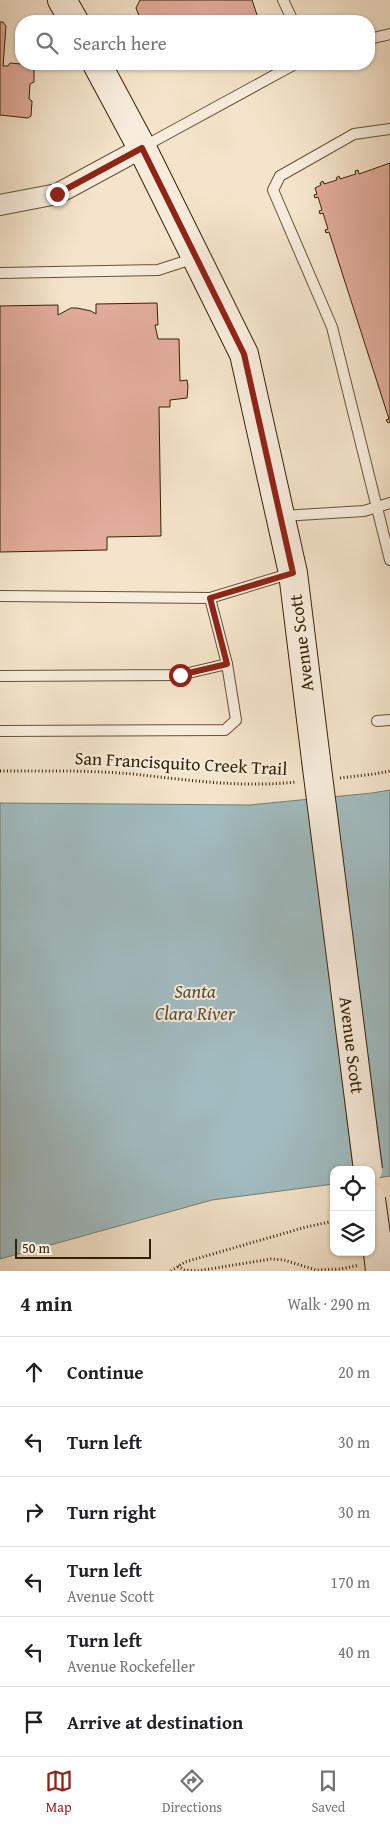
<!DOCTYPE html>
<meta charset="utf-8">
<style>
:root{--surface:#fff;--page:#f2f2f2;--text:#202124;--muted:#757577;--line:#e0e0e0;--accent:#8f2418}
body{margin:0;font-family:"Gentium Book Plus",serif;background:var(--page);color:var(--text)}
.controls{position:absolute;right:15px;bottom:15px;display:grid;overflow:hidden;border-radius:10px;box-shadow:0 1px 4px #0004}
.controls button{width:45px;height:45px;display:grid;place-items:center;padding:0;border:0;border-bottom:1px solid var(--line);background:var(--surface);color:var(--text);font:25px sans-serif}
.scale{position:absolute;left:15px;bottom:12px;width:136px;box-sizing:border-box;padding-left:5px;border:2px solid #362203;border-top:0;font-size:14px;line-height:18px;white-space:nowrap;color:#362203;-webkit-text-stroke:4px #f8eddd;paint-order:stroke}
.stop{position:absolute;width:15px;height:15px;margin:-11px;border:4px solid #8f2418;border-radius:50%;background:#fff}
.stop.end{background:#8f2418;border-color:#fff;box-shadow:0 1px 5px #0008}
.list{margin:0;padding:0;list-style:none}
h2{display:flex;justify-content:space-between;align-items:center;height:65px;margin:0;padding:0 20px;font-size:21px}
h2 small{font-size:16px;font-weight:400;color:var(--muted)}
.list li{display:grid;grid-template-columns:32px 1fr auto;gap:15px;align-items:center;box-sizing:border-box;height:70px;padding:0 20px;border-top:1px solid var(--line)}
.list b{display:block;font-size:19px;white-space:nowrap}
.list p{margin:0;font-size:16px;white-space:nowrap;color:var(--muted)}
.list em{font-size:16px;font-style:normal;color:var(--muted)}
.icon{flex:none;width:28px;height:28px;fill:none;stroke:currentColor;stroke-width:2;stroke-linecap:round;stroke-linejoin:round}
.map{position:relative;flex:none;width:390px;height:1271px;overflow:hidden}
.search{position:absolute;background:var(--surface);box-shadow:0 1px 4px #0004;left:15px;right:15px;top:15px;height:55px;display:flex;align-items:center;gap:12px;box-sizing:border-box;padding:0 18px;border-radius:20px;color:var(--muted);font-size:19px}
.sheet{height:485px;background:var(--surface)}
nav{display:flex;justify-content:space-around;align-items:center;box-sizing:border-box;height:70px;border-top:1px solid var(--line);background:var(--surface);font-size:14px;color:var(--muted)}
nav a{display:grid;justify-items:center;gap:2px}
nav .on{color:var(--accent)}
.map>svg:first-child{display:block}
.water{fill:#a1bcc1;stroke:#767e75}
.building{fill:#e1ac9b;stroke:#362203}
.lines{fill:none;stroke-linecap:round;stroke-linejoin:round}
.service-casing{stroke:#665235;stroke-width:12}
.minor-casing{stroke:#665235;stroke-width:22}
.secondary-casing{stroke:#362203;stroke-width:30}
.path{stroke:#362203;stroke-width:3;stroke-dasharray:1 2.5;stroke-linecap:butt}
.service{stroke:#f8eddd;stroke-width:10}
.minor{stroke:#f8eddd;stroke-width:20}
.secondary{stroke:#f8eddd;stroke-width:28}
.secondary-bridge-casing{stroke:#362203;stroke-width:30;stroke-linecap:butt}
.secondary-bridge{stroke:#f8eddd;stroke-width:28}
.route{stroke:#8f2418;stroke-width:6}
.labels{text-anchor:middle;dominant-baseline:central;stroke-width:4;stroke-linejoin:round;paint-order:stroke}
.street-label{font-size:18px;fill:#362203;stroke:#f8eddd}
.water-label{font-size:19px;font-style:italic;fill:#56503c;stroke:#f8eddd}
</style>
<div class="map">
<svg width="390" height="1271" viewBox="0 0 390 1271">
<rect width="100%" height="100%" fill="#f4e4cb"/>
<filter id="stains"><feTurbulence type="fractalNoise" baseFrequency=".004" numOctaves="4"/><feColorMatrix values="0 0 0 0 .2 0 0 0 0 .09 0 0 0 0 .02 0 0 0 .5 -.17"/></filter>
<radialGradient id="worn" r=".72"><stop offset=".6" stop-color="#630" stop-opacity="0"/><stop offset="1" stop-color="#630" stop-opacity=".3"/></radialGradient>
<polygon class="water" points="390,790 390,1176 371,1179 371,1170 334,1170 334,1184 212,1200 0,1259 0,803 249,805 372,793"/>
<g class="building">
<polygon points="140,0 252,0 258,18 257,21 141,21 136,8"/>
<polygon points="0,22 3,22 6,26 3,66 8,66 10,63 32,65 34,67 34,82 30,84 29,99 32,101 31,116 28,118 0,115"/>
<polygon points="390,163 390,422 388,423 386,420 389,419 329,232 326,233 325,230 328,229 323,213 320,214 319,211 322,210 318,197 315,198 314,195 317,194 315,188 321,185 320,183 323,181 324,184 337,180 336,178 339,176 340,179 356,174 355,171 358,170 359,174"/>
<polygon points="157,303 158,325 155,325 158,339 179,339 180,381 187,380 188,386 187,398 170,400 170,407 159,407 161,536 107,537 107,550 0,552 0,306 58,305 58,315 71,308 77,308 91,311 96,314 96,304"/>
</g>
<g class="lines">
<g class="service-casing">
<g id="service">
<polyline points="283,0 293,21"/>
<polyline points="369,39 390,34"/>
<polyline points="390,129 354,134 280,176 273,190 332,327 390,560"/>
<polyline points="143,147 295,64"/>
<polyline points="0,273 158,270 195,258"/>
<polyline points="282,516 364,511 390,503"/>
<polyline points="0,596 210,598 292,573"/>
<polyline points="0,676 180,675 227,664"/>
<polyline points="377,721 390,720"/>
<polyline points="0,731 225,730 236,720 227,664 210,598"/>
</g>
</g>
<g class="minor-casing">
<polyline id="minor" points="0,205 57,194 142,148"/>
</g>
<g class="secondary-casing">
<g id="secondary">
<polyline points="62,0 74,21"/>
<polyline points="97,64 142,148 244,354 293,573 316,760"/>
<polyline points="376,1235 380,1271"/>
</g>
</g>
<g class="path">
<path d="M0 771C44 771 89 770 133 774 187 780 242 788 296 782"/>
<polyline points="340,778 374,774 390,771"/>
<polyline points="178,1266 184,1270 197,1271 271,1259 284,1260 316,1270 341,1269 359,1265"/>
<polyline points="171,1271 185,1262 306,1227 334,1221"/>
</g>
<use href="#service" class="service"/>
<use href="#minor" class="minor"/>
<use href="#secondary" class="secondary"/>
<g class="secondary-bridge-casing">
<g id="secondary-bridge">
<polyline points="316,760 368,1170"/>
<polyline points="371,1199 376,1235"/>
</g>
</g>
<use href="#secondary-bridge" class="secondary-bridge"/>
</g>
<g class="lines">
<polyline class="route" points="57,194 142,148 244,354 293,573 210,598 227,664 180,675"/>
</g>
<g class="labels">
<g class="street-label">
<text transform="translate(301 643) rotate(-97)">Avenue Scott</text>
<text transform="translate(181 763) rotate(3)">San Francisquito Creek Trail</text>
<text transform="translate(352 1045) rotate(83)">Avenue Scott</text>
</g>
<g class="water-label">
<text x="195" y="991">Santa<tspan x="195" dy="22">Clara River</tspan></text>
</g>
</g>
<rect width="100%" height="100%" filter="url(#stains)"/>
<rect width="100%" height="100%" fill="url(#worn)"/>
</svg>
<div class="controls">
<button><svg class="icon" aria-label="locate" viewBox="0 0 24 24"><circle cx="12" cy="12" r="6"/><path d="M12 2v4M12 18v4M2 12h4M18 12h4"/></svg></button>
<button><svg class="icon" aria-label="layers" viewBox="0 0 24 24"><path d="M12 4l9 5-9 5-9-5zM3 14l9 5 9-5"/></svg></button>
</div>
<div class="scale">50 m</div>
<div class="stop" style="left:180px;top:675px"></div>
<div class="stop end" style="left:57px;top:194px"></div>
<div class="search"><svg class="icon" aria-label="search" viewBox="0 0 24 24"><circle cx="10" cy="10" r="6"/><path d="M15 15l6 6"/></svg>Search here</div>
</div>
<section class="sheet">
<h2>4 min<small>Walk · 290 m</small></h2>
<ul class="list">
<li><svg class="icon" aria-label="ahead" viewBox="0 0 24 24"><path d="M12 20V5M6 11l6-6 6 6"/></svg><div><b>Continue</b></div><em>20 m</em></li>
<li><svg class="icon" aria-label="left" viewBox="0 0 24 24"><path d="M17 20v-9H6M10 6l-5 5 5 5"/></svg><div><b>Turn left</b></div><em>30 m</em></li>
<li><svg class="icon" aria-label="right" viewBox="0 0 24 24"><path d="M7 20v-9h11M14 6l5 5-5 5"/></svg><div><b>Turn right</b></div><em>30 m</em></li>
<li><svg class="icon" aria-label="left" viewBox="0 0 24 24"><path d="M17 20v-9H6M10 6l-5 5 5 5"/></svg><div><b>Turn left</b><p>Avenue Scott</p></div><em>170 m</em></li>
<li><svg class="icon" aria-label="left" viewBox="0 0 24 24"><path d="M17 20v-9H6M10 6l-5 5 5 5"/></svg><div><b>Turn left</b><p>Avenue Rockefeller</p></div><em>40 m</em></li>
<li><svg class="icon" aria-label="arrive" viewBox="0 0 24 24"><path d="M6 21V4h12l-3 4 3 4H6"/></svg><div><b>Arrive at destination</b></div></li>
</ul>
</section>
<nav>
<a class="on"><svg class="icon" aria-label="map" viewBox="0 0 24 24"><path d="M3 6l6-2 6 2 6-2v14l-6 2-6-2-6 2zM9 4v14M15 6v14"/></svg>Map</a>
<a><svg class="icon" aria-label="directions" viewBox="0 0 24 24"><path d="M12 3l9 9-9 9-9-9zM9 14v-3h6M13 9l2 2-2 2"/></svg>Directions</a>
<a><svg class="icon" aria-label="saved" viewBox="0 0 24 24"><path d="M7 4h10v16l-5-4-5 4z"/></svg>Saved</a>
</nav>
